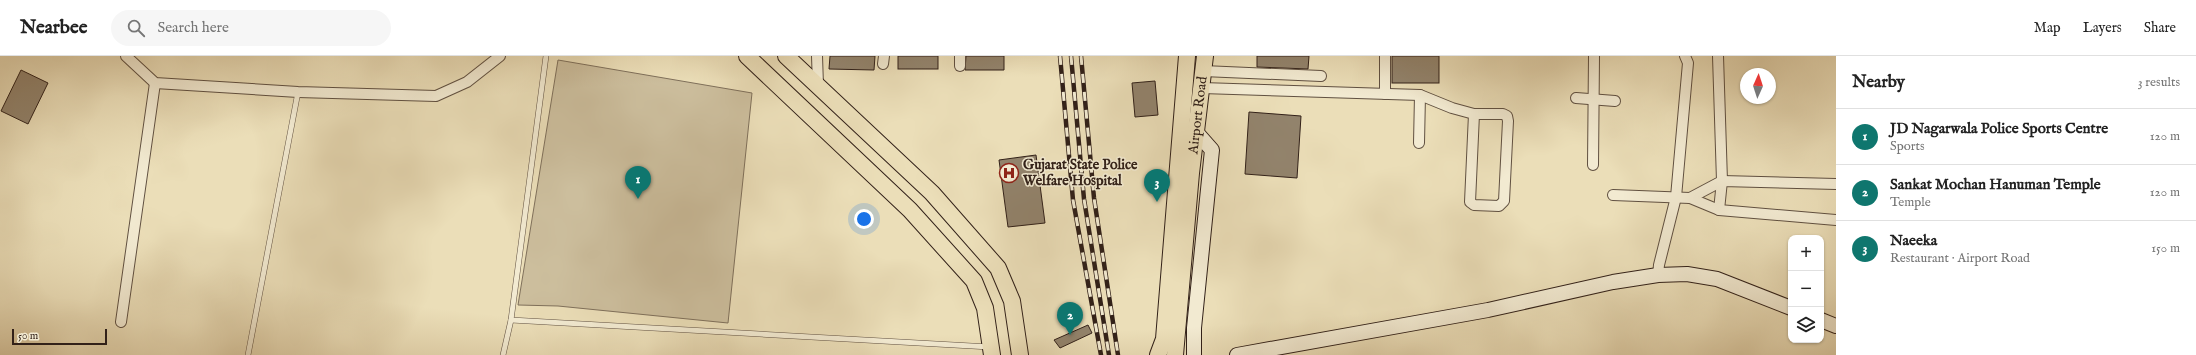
<!DOCTYPE html>
<meta charset="utf-8">
<style>
:root{--surface:#fff;--page:#f6f6f6;--text:#222;--muted:#767676;--line:#e0e0e0;--accent:#0f766e}
body{margin:0;font-family:"IM FELL English",serif;background:var(--page);color:var(--text)}
.controls{position:absolute;right:12px;bottom:12px;display:grid;overflow:hidden;border-radius:8px;box-shadow:0 1px 3px #0004}
.controls button{width:36px;height:36px;display:grid;place-items:center;padding:0;border:0;border-bottom:1px solid var(--line);background:var(--surface);color:var(--text);font:20px sans-serif}
.compass{position:absolute;left:1740px;top:12px;width:36px;height:36px;border-radius:50%;background:var(--surface);box-shadow:0 1px 3px #0004;rotate:3deg}
.scale{position:absolute;left:12px;bottom:10px;width:95px;box-sizing:border-box;padding-left:4px;border:2px solid #322119;border-top:0;font-size:11px;line-height:14px;white-space:nowrap;color:#322119;-webkit-text-stroke:3px #f2ead1;paint-order:stroke}
.you{position:absolute;left:864px;top:163px;width:14px;height:14px;margin:-10px;border:3px solid #fff;border-radius:50%;background:#1a73e8;box-shadow:0 0 0 6px #1a73e833}
.badge{display:grid;place-items:center;width:26px;height:26px;border-radius:50%;background:var(--accent);color:#fff;font-size:13px;font-weight:700}
.pin{position:absolute;translate:-50% -33px;filter:drop-shadow(0 1px 2px #0008)}
.pin::after{content:'';position:absolute;top:21px;width:14px;height:12px;background:inherit;clip-path:polygon(0 0,100% 0,50% 100%)}
.list{margin:0;padding:0;list-style:none}
h2{display:flex;justify-content:space-between;align-items:center;height:52px;margin:0;padding:0 16px;font-size:17px}
h2 small{font-size:13px;font-weight:400;color:var(--muted)}
.list li{display:grid;grid-template-columns:26px 1fr auto;gap:12px;align-items:center;box-sizing:border-box;height:56px;padding:0 16px;border-top:1px solid var(--line)}
.list b{display:block;font-size:15px;white-space:nowrap}
.list p{margin:0;font-size:13px;white-space:nowrap;color:var(--muted)}
.list em{font-size:13px;font-style:normal;color:var(--muted)}
.icon{flex:none;width:22px;height:22px;fill:none;stroke:currentColor;stroke-width:2;stroke-linecap:round;stroke-linejoin:round}
.map{position:relative;flex:none;width:1836px;height:299px;overflow:hidden}
header{display:flex;align-items:center;gap:24px;box-sizing:border-box;height:56px;padding:0 20px;background:var(--surface);border-bottom:1px solid var(--line)}
header strong{font-size:19px}
nav{display:flex;gap:22px;margin-inline-start:auto;font-size:14px}
.search{width:280px;height:36px;background:var(--page);display:flex;align-items:center;gap:10px;box-sizing:border-box;padding:0 14px;border-radius:22px;color:var(--muted);font-size:15px}
main{display:flex}
aside{flex:1;background:var(--surface)}
.map>svg:first-child{display:block}
.green{fill:#ccbe9d;stroke:#7f705b}
.building{fill:#92836c;stroke:#322119}
.lines{fill:none;stroke-linecap:round;stroke-linejoin:round}
.lane-casing{stroke:#605041;stroke-width:6}
.street-casing{stroke:#605041;stroke-width:12}
.secondary-casing{stroke:#322119;stroke-width:16}
.primary-casing{stroke:#322119;stroke-width:18}
.lane{stroke:#f2ead1;stroke-width:5}
.street{stroke:#f2ead1;stroke-width:10}
.secondary{stroke:#f2ead1;stroke-width:14}
.primary{stroke:#ebdeb8;stroke-width:16}
.rail-casing{stroke:#322119;stroke-width:4.5}
.rail{stroke:#f2ead1;stroke-width:3;stroke-dasharray:9;stroke-linecap:butt}
.labels{text-anchor:middle;dominant-baseline:central;stroke-width:3;stroke-linejoin:round;paint-order:stroke}
.street-label{font-size:14px;fill:#322119;stroke:#f2ead1}
.poi-label{font-size:14px;font-weight:bold;fill:#322119;stroke:#f2ead1;text-anchor:start}
</style>
<header>
<strong>Nearbee</strong>
<div class="search"><svg class="icon" aria-label="search" viewBox="0 0 24 24"><circle cx="10" cy="10" r="6"/><path d="M15 15l6 6"/></svg>Search here</div>
<nav><a>Map</a><a>Layers</a><a>Share</a></nav>
</header>
<main>
<div class="map">
<svg width="1836" height="299" viewBox="0 0 1836 299">
<rect width="100%" height="100%" fill="#ebdeb8"/>
<filter id="stains"><feTurbulence type="fractalNoise" baseFrequency=".005" numOctaves="4"/><feColorMatrix values="0 0 0 0 .2 0 0 0 0 .09 0 0 0 0 .02 0 0 0 .5 -.17"/></filter>
<radialGradient id="worn" r=".72"><stop offset=".6" stop-color="#630" stop-opacity="0"/><stop offset="1" stop-color="#630" stop-opacity=".3"/></radialGradient>
<polygon class="green" points="558,4 752,37 728,267 558,250 518,249"/>
<g class="building">
<polygon points="830,0 875,0 874,14 829,13"/>
<rect x="898" y="0" width="40" height="13"/>
<polygon points="966,0 1004,0 1004,14 965,14"/>
<polygon points="1257,0 1309,0 1308,13 1257,11"/>
<rect x="1392" y="0" width="47" height="27"/>
<polygon points="21,14 48,27 28,68 1,55"/>
<polygon points="1155,25 1158,59 1135,61 1132,27"/>
<polygon points="1249,56 1301,60 1297,122 1245,118"/>
<polygon points="1036,99 1045,167 1008,171 999,104"/>
<polygon points="1088,269 1092,277 1060,292 1054,284"/>
</g>
<g class="lines">
<g class="lane-casing">
<g id="lane">
<polyline points="546,0 511,264 990,291"/>
<polyline points="248,299 298,36"/>
<polyline points="503,299 511,264"/>
</g>
</g>
<g class="street-casing">
<g id="street">
<polyline points="126,0 155,27 298,36 436,40 467,26 500,0"/>
<polyline points="817,0 818,29"/>
<polyline points="883,8 884,0"/>
<polyline points="960,10 960,0"/>
<polyline points="1203,15 1321,20"/>
<polyline points="1202,32 1420,39 1452,52 1474,58 1503,58 1507,60 1508,65 1504,145 1499,150 1474,149 1470,146 1474,58"/>
<polyline points="1385,38 1385,0"/>
<polyline points="1576,42 1615,45"/>
<polyline points="1419,87 1420,39"/>
<polyline points="1593,109 1594,0"/>
<polyline points="1613,139 1690,142 1722,125 1718,0"/>
<polyline points="1690,142 1719,154 1836,164"/>
<polyline points="1719,154 1722,125 1836,128"/>
<polyline points="1658,219 1659,209 1676,141 1688,7 1685,0"/>
<polyline points="121,266 155,27"/>
</g>
</g>
<g class="secondary-casing">
<g id="secondary">
<polyline points="1187,76 1197,77 1212,94 1194,272 1194,299"/>
<polyline points="1821,264 1836,270"/>
<polyline points="1237,299 1488,254 1613,226 1658,219 1687,218 1717,223 1791,252"/>
</g>
</g>
<g class="primary-casing">
<g id="primary">
<polyline points="747,0 910,154 974,225 985,252 992,299"/>
<polyline points="786,0 932,137 998,212 1012,245 1020,299"/>
<polyline points="1158,299 1164,283 1187,0"/>
<path id="s1" d="M1175 299 1191 117 1205 0"/>
</g>
</g>
<use href="#lane" class="lane"/>
<use href="#street" class="street"/>
<use href="#secondary" class="secondary"/>
<use href="#primary" class="primary"/>
<g class="rail-casing">
<g id="rail">
<polyline points="1060,0 1073,144 1101,299"/>
<polyline points="1071,0 1084,143 1109,299"/>
<polyline points="1081,0 1094,142 1118,299"/>
</g>
</g>
<use href="#rail" class="rail"/>
</g>
<defs>
<g id="hospital-ring" transform="scale(1)"><circle r="9.5" fill="#f2ead1" stroke="#8f2418" stroke-width="1.5"/><path d="M-5-5h3v3.5h4V-5h3V5h-3V1.5h-4V5h-3Z" fill="#8f2418"/></g>
</defs>
<g fill-rule="evenodd">
<use href="#hospital-ring" x="1009" y="117"/>
</g>
<g class="labels">
<g class="street-label">
<text stroke="none"><textPath href="#s1" startOffset="241">Airport Road</textPath></text>
</g>
<g class="poi-label">
<text x="1023" y="109">Gujarat State Police<tspan x="1023" dy="16">Welfare Hospital</tspan></text>
</g>
</g>
<rect width="100%" height="100%" filter="url(#stains)"/>
<rect width="100%" height="100%" fill="url(#worn)"/>
</svg>
<div class="controls">
<button>+</button>
<button>−</button>
<button><svg class="icon" aria-label="layers" viewBox="0 0 24 24"><path d="M12 4l9 5-9 5-9-5zM3 14l9 5 9-5"/></svg></button>
</div>
<svg class="compass" viewBox="-18 -18 36 36"><path d="M0-13l5 13h-10z" fill="#e53935"/><path d="M0 13l5-13h-10z" fill="#767676"/></svg>
<div class="scale">50 m</div>
<div class="you"></div>
<div class="pin badge" style="left:638px;top:143px">1</div>
<div class="pin badge" style="left:1070px;top:279px">2</div>
<div class="pin badge" style="left:1157px;top:146px">3</div>
</div>
<aside>
<h2>Nearby<small>3 results</small></h2>
<ul class="list">
<li><span class="badge">1</span><div><b>JD Nagarwala Police Sports Centre</b><p>Sports</p></div><em>120 m</em></li>
<li><span class="badge">2</span><div><b>Sankat Mochan Hanuman Temple</b><p>Temple</p></div><em>120 m</em></li>
<li><span class="badge">3</span><div><b>Naeeka</b><p>Restaurant · Airport Road</p></div><em>150 m</em></li>
</ul>
</aside>
</main>
